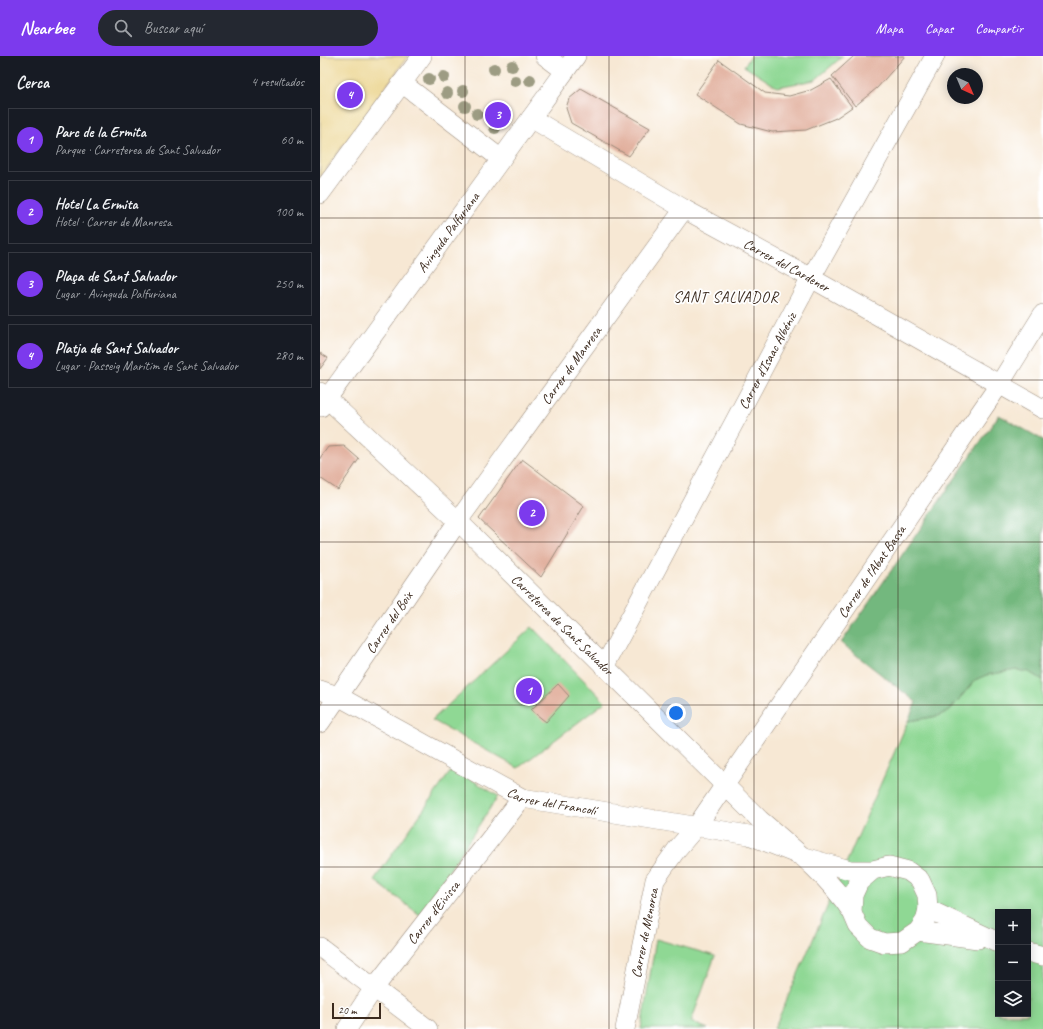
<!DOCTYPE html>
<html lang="es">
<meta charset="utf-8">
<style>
:root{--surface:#171b24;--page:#242831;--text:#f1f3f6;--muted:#9ea1a6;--line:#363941;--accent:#7c3aed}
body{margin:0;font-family:Caveat,sans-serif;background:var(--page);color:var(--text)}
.controls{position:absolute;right:12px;bottom:12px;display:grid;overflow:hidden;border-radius:0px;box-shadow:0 2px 10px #0003}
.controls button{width:36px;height:36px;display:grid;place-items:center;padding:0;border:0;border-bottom:1px solid var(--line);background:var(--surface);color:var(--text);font:20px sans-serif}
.compass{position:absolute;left:627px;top:12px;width:36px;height:36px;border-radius:50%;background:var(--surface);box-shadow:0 2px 10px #0003;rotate:136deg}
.scale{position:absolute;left:12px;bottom:10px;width:49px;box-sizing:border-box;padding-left:4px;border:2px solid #3b2a1e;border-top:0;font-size:11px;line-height:14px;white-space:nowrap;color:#3b2a1e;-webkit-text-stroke:3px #fff;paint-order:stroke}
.you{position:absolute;left:356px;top:657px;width:14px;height:14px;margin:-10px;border:3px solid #fff;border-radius:50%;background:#1a73e8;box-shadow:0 0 0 6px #1a73e833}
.badge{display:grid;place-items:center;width:26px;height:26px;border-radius:50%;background:var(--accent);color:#fff;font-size:13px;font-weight:700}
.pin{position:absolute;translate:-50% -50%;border:2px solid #fff;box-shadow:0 1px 4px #0006}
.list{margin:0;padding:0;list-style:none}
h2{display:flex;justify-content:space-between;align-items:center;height:52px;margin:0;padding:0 16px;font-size:17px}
h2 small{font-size:13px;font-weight:400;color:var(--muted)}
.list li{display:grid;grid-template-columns:26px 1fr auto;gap:12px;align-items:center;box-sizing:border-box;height:64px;margin:0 8px 8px;padding:0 8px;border:1px solid var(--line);border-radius:0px}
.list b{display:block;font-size:15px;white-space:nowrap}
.list p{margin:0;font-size:13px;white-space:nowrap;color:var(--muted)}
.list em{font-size:13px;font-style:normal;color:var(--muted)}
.icon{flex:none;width:22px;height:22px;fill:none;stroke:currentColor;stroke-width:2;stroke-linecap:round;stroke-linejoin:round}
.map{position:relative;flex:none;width:723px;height:973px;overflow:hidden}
header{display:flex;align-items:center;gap:24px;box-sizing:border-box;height:56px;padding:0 20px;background:var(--accent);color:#fff}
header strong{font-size:19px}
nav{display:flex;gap:22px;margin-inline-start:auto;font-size:14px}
.search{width:280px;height:36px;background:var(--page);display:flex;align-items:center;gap:10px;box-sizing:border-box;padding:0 14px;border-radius:22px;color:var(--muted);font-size:15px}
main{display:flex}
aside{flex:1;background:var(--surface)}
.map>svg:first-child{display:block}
.green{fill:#8fd894;stroke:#658159;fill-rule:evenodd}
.forest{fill:#73b87e;stroke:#57714e}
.sand{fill:#eeda9e;stroke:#94825e}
.building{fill:#e1ae9b}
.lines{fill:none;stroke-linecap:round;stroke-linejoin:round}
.minor-casing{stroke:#998979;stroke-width:20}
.minor{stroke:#fff;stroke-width:19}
.tree{fill:#9d9c83}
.grid{fill:none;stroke:#3b2a1e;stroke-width:1;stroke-opacity:0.55}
.labels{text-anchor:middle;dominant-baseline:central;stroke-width:3.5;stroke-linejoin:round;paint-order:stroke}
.street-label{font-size:14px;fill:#3b2a1e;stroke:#fff}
.neighbourhood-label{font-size:15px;letter-spacing:1px;fill:#3b2a1e;stroke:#fff}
</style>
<header>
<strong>Nearbee</strong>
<div class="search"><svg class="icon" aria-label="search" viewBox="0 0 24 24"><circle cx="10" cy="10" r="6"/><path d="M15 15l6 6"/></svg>Buscar aquí</div>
<nav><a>Mapa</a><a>Capas</a><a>Compartir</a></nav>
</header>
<main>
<aside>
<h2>Cerca<small>4 resultados</small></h2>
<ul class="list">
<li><span class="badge">1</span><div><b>Parc de la Ermita</b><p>Parque · Carreterea de Sant Salvador</p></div><em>60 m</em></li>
<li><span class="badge">2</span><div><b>Hotel La Ermita</b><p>Hotel · Carrer de Manresa</p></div><em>100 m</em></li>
<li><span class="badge">3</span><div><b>Plaça de Sant Salvador</b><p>Lugar · Avinguda Palfuriana</p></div><em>250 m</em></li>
<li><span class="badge">4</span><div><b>Platja de Sant Salvador</b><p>Lugar · Passeig Marítim de Sant Salvador</p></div><em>280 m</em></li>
</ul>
</aside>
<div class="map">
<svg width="723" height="973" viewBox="0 0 723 973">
<rect width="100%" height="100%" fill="#fff"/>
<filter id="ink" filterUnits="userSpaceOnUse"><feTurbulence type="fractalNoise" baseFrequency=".025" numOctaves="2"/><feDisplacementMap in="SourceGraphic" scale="8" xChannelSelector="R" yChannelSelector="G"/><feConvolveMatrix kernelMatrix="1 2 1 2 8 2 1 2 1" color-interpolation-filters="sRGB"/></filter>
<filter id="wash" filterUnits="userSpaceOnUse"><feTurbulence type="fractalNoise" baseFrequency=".012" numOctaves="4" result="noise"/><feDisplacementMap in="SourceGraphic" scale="16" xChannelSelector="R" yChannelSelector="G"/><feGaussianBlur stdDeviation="0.9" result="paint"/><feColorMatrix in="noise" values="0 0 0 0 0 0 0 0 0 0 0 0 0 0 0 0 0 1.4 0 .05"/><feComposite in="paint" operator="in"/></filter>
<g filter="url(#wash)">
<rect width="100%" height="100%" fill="#f7e8d4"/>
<g class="green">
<polygon points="431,0 523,0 495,24 457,31 424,10"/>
<polygon points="212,571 285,646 198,712 112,664"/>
<path d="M696 614 710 616 723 624V973H454L588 665 618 660 630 654 655 624 666 619ZM678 856H708V958H678Z"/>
<polygon points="133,712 178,740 100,859 54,824"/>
<polygon points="336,883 395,900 371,966 388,973 321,973"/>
</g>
<polygon class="forest" points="679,359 723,384 723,624 710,616 696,614 666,619 655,624 630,654 618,660 588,665 596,646 521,587"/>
<polygon class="sand" points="0,0 88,0 0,122"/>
<g id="blocks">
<g class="building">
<polygon points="534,0 585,0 557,32 535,50 512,20"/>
<polygon points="399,4 445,37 469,40 491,34 511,23 532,51 516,62 486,74 452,76 421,68 375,38"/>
<polygon points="261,33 330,72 309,100 251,67 246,52 249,43"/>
<polygon points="0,297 8,302 0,313"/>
<polygon points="24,390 39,403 18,434 0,422 0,402 8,391"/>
<polygon points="202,403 264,450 221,521 159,463"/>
<polygon points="238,628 249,640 226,666 211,654"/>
</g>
</g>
</g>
<g filter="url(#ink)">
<use href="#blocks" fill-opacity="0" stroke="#998979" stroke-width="1"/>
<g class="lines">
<g class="minor-casing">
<g id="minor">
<polyline points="225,0 245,15"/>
<polyline points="82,27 181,103"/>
<path id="s1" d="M211 62 364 153 491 222 723 353"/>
<polyline points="0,138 102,0"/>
<path id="s2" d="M0 336 138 465 440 764C473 792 508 820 532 856"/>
<path id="s3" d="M1 351 256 0"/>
<path id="s4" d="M284 611 491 222 615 0"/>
<path id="s5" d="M0 634 18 640 202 742 429 779 484 801 530 814H553L569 810 588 815 600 824 607 839 608 853 605 865 598 875 582 886 564 887 550 882 538 870 532 856 533 839 539 826 553 814"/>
<path id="s6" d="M0 667 138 465 364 153"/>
<polyline points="608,853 678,886"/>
<polyline points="598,875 658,883"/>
<polyline points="0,891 108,973"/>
<polyline points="708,896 723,900"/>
<path id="s7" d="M27 973 54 932 202 742"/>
<path id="s8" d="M305 973 335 824 357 793 376 771 679 329 723 258"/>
</g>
</g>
<use href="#minor" class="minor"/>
</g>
<g class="tree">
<circle cx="192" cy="10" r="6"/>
<circle cx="174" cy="13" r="6"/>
<circle cx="124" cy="21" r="6"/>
<circle cx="109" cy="23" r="6"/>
<circle cx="210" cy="24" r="6"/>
<circle cx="195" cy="25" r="6"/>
<circle cx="143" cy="35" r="6"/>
<circle cx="127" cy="37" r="6"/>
<circle cx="145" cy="50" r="6"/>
<circle cx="171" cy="56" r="6"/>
<circle cx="157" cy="58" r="6"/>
<circle cx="175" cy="72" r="6"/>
</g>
</g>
<path class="grid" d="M145 0V973M289 0V973M434 0V973M578 0V973M0 162H723M0 324H723M0 486H723M0 649H723M0 811H723"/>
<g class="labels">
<g class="street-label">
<text stroke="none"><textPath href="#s3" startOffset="216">Avinguda Palfuriana</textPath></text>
<text stroke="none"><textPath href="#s1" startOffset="295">Carrer del Cardener</textPath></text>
<text stroke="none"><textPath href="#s4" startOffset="347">Carrer d'Isaac Albéniz</textPath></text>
<text stroke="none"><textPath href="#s6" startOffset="437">Carrer de Manresa</textPath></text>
<text stroke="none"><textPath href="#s8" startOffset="529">Carrer de l'Abat Bassa</textPath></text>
<text stroke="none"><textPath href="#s6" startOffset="122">Carrer del Boix</textPath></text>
<text stroke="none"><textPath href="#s2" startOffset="336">Carreterea de Sant Salvador</textPath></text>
<text stroke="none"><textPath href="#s5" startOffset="259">Carrer del Francolí</textPath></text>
<text stroke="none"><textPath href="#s7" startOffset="145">Carrer d'Eivissa</textPath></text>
<text stroke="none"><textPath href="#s8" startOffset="98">Carrer de Menorca</textPath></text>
</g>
<g class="neighbourhood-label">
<text x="406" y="241">SANT SALVADOR</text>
</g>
</g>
</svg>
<div class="controls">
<button>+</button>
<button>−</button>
<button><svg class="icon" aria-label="layers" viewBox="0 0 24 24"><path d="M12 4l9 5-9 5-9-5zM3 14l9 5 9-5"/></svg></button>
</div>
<svg class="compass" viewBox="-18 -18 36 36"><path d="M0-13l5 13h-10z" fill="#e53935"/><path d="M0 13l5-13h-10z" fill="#9ea1a6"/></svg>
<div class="scale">20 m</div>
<div class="you"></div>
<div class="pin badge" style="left:209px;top:635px">1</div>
<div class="pin badge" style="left:212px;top:457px">2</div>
<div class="pin badge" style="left:178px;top:59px">3</div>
<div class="pin badge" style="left:30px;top:39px">4</div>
</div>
</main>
